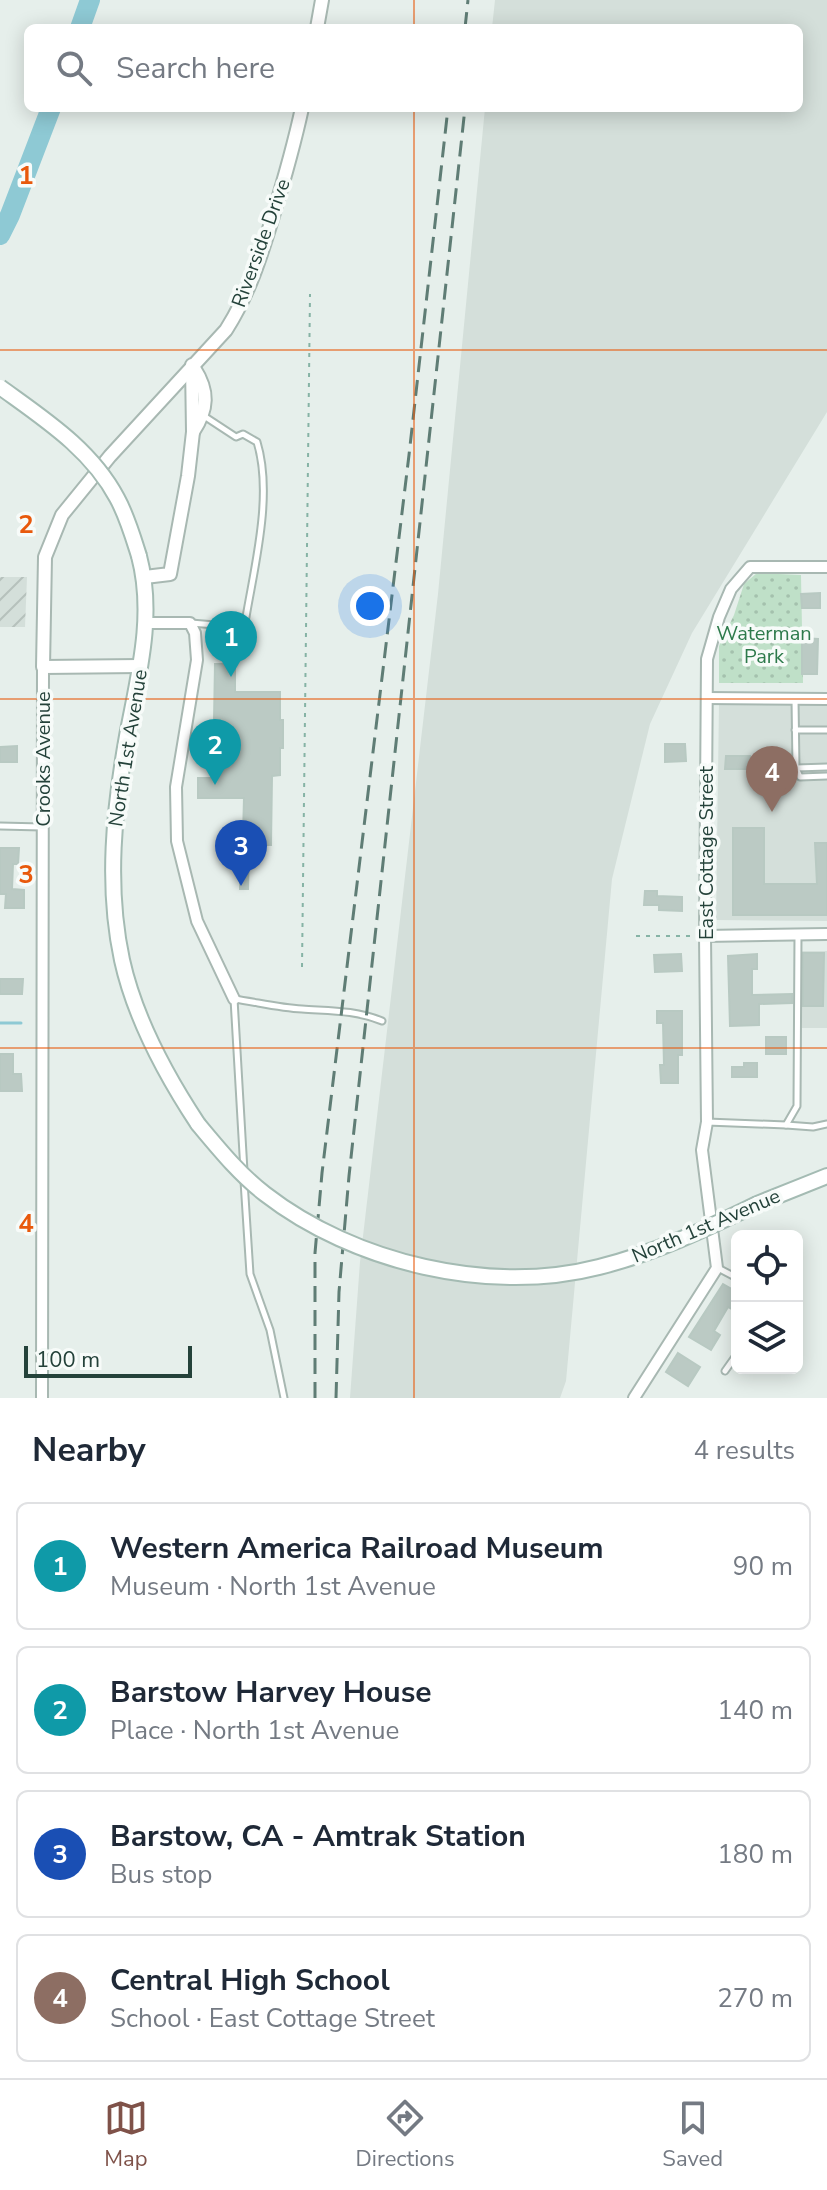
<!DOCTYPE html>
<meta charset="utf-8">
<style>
:root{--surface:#fff;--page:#f2f2f3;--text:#1f2937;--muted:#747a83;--line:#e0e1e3;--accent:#7f5249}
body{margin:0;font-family:"Nunito Sans",sans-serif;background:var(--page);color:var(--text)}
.controls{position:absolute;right:24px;bottom:24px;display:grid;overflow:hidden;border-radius:12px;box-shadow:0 4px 20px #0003}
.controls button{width:72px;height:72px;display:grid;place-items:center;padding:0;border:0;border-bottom:2px solid var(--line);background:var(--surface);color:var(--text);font:40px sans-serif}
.scale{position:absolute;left:24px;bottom:20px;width:168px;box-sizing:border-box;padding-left:8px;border:4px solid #24423a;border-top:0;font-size:22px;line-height:28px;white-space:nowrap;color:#24423a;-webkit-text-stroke:6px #f7fbf9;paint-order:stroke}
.you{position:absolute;left:370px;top:606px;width:28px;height:28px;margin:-20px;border:6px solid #fff;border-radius:50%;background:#1a73e8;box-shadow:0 0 0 12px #1a73e833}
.badge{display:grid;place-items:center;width:52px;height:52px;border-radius:50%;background:var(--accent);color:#fff;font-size:26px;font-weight:700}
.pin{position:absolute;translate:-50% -66px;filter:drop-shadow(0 2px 4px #0008)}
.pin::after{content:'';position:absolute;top:42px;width:28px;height:24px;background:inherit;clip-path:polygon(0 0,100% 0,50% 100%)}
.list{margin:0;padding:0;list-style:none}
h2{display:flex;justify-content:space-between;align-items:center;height:104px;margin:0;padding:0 32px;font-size:34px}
h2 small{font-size:26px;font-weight:400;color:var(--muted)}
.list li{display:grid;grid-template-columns:52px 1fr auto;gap:24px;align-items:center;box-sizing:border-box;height:128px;margin:0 16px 16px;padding:0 16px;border:2px solid var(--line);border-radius:12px}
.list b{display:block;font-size:30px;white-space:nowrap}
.list p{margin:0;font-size:26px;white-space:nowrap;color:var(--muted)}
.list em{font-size:26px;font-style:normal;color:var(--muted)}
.icon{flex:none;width:44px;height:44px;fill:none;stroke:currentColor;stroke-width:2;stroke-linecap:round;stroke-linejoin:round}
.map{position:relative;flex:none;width:827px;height:1398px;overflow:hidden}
.search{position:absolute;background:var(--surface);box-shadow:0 4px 20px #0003;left:24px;right:24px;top:24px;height:88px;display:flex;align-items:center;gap:20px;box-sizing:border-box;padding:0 28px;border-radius:12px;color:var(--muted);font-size:30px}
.sheet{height:680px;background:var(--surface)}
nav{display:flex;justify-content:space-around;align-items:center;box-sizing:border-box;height:112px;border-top:2px solid var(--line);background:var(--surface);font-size:22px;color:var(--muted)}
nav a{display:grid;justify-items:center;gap:4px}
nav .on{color:var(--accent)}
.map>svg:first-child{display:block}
.built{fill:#d4dfda}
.industrial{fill:url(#industrial-furrows)}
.park{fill:url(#park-dots)}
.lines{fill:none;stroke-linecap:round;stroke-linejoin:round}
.stream{stroke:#8ec9d4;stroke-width:3}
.river{stroke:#8ec9d4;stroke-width:20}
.building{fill:#bbcac4;stroke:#b8c9c2;stroke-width:2}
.service-casing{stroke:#a8b8b2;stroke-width:9}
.minor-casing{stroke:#a8b8b2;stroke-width:14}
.tertiary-casing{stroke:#a8b8b2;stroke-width:16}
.secondary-casing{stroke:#a4bbb3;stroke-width:18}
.path{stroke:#86b3a5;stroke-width:2;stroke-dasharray:4 6;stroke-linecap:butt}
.service{stroke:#fff;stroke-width:5}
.minor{stroke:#fff;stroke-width:10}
.tertiary{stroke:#fff;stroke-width:12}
.secondary{stroke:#fff;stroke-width:14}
.rail{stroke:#5f7d75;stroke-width:3;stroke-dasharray:16 8;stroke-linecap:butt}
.secondary-bridge-casing{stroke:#a4bbb3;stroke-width:18;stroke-linecap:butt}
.secondary-bridge{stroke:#fff;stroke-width:14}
.grid{fill:none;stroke:#e8590c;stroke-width:2;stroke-opacity:0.55}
.labels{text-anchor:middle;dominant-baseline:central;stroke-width:7;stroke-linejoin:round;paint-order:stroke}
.street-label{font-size:20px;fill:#24423a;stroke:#f7fbf9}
.park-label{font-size:20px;fill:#2d7a4b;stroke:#f7fbf9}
.grid-label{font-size:26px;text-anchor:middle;font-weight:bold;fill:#e8590c;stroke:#f7fbf9;stroke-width:7;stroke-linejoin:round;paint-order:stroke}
</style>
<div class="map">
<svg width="827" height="1398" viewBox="0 0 827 1398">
<defs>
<pattern id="industrial-furrows" width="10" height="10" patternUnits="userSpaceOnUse" patternTransform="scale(2)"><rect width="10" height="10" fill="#d4dfda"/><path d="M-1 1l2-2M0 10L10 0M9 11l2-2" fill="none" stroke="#b6c1bc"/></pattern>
<pattern id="park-dots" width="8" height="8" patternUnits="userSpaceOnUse" patternTransform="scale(2)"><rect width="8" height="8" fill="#bfe0c8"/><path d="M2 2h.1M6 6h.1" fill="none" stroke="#a4c1ad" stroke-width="1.8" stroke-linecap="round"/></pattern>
</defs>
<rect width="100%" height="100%" fill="#e6efeb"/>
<g class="built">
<polygon points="495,0 827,0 827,412 692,633 650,724 612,879 566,1381 560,1398 350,1398 360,1262 438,594 485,108 799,108 799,28 492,28"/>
<polygon points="719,704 827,705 827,921 716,920"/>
<polygon points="801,951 827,951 827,1028 802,1028"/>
</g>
<polygon class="industrial" points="0,577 27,577 25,627 0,627"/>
<polygon class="park" points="757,573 801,575 803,683 719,683 719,646 734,615 744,584"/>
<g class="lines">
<polyline class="stream" points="0,1023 21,1023"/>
<g class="river">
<polyline points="80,28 90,0"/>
<polyline points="0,235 10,215 51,108"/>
</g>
</g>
<g class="building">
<polygon points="820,593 820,608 802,608 801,594"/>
<polygon points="802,638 818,639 817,674 802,674"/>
<polygon points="215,664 235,664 235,692 280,692 280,720 283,720 283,748 280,748 280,775 272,776 271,845 249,845 248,889 240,889 241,835 243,835 244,798 198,798 198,778 213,778"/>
<polygon points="665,744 685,744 686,761 665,762"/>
<polygon points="17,746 17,762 0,762 0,747"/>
<polygon points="726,756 750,756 750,769 725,769"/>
<polygon points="733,828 764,828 764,884 817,884 815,843 827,843 827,915 733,915"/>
<polygon points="0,848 19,848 18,864 13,864 12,889 24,890 24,908 5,908 6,894 0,894"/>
<polygon points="645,891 657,891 657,896 682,897 682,911 659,910 659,905 644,905"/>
<polygon points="803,953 824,953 823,1006 803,1006"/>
<polygon points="681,954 682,971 655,972 654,955"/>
<polygon points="757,954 757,969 752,969 752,995 792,994 792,1003 759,1004 759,1025 730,1026 728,956"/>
<polygon points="0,979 23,979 22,994 0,994"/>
<polygon points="657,1011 682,1011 682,1055 678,1055 678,1083 661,1083 660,1065 664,1065 663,1023 657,1023"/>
<rect x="766" y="1037" width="20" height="17"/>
<polygon points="0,1054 13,1054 13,1074 21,1074 22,1091 0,1091"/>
<polygon points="744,1063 757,1063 757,1077 732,1077 732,1067 744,1067"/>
<polygon points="723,1284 737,1292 737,1312 728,1307 714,1331 720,1335 711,1350 689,1337"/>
<polygon points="678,1353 700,1367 688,1386 666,1372"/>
</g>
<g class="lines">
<g class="service-casing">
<g id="service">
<path d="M191 623 239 627 246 617C255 564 273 494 257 442L243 434 236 437 204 416"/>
<polyline points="795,699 796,768 800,777 827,776"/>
<polyline points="795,730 827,730"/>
<polyline points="796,768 827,767"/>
<polyline points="0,826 42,827"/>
<polyline points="707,1122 786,1125 797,1106 798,935"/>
<polyline points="786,1125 813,1127 827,1124"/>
<path d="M244 1171 234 999C256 1002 279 1008 302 1009 330 1011 355 1010 382 1021"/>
<polyline points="244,1181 250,1274 270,1330 284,1398"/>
<polyline points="718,1268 737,1278"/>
<polyline points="725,1371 737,1354"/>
</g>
</g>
<g class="minor-casing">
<g id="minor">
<polyline points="146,623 190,623 195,633 197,660 176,787 177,841 197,921 234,999"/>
<polyline points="707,698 827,699"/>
<polyline points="705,936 827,934"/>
<polyline points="42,1398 43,667"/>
<polyline points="634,1398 717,1268 702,1150 707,1122 705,936 707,659 719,617 731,589 750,567 827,567"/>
</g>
</g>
<g class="tertiary-casing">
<g id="tertiary">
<polyline points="317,28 322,0"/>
<path d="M193 432C208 409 209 391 194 368"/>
<polyline points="145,577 170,574 188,476 193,432 192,365"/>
<path d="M140 666 43 667 45 557 62 515 110 456 226 330C249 294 261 256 273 216 284 180 294 145 302 108"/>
</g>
</g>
<g class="secondary-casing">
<g id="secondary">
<path d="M139 556C155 616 138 677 127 736 114 809 106 886 122 960 135 1019 165 1074 198 1124"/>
<polyline points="757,1204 827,1176"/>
</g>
</g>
<g class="path">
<polyline points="636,936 696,936"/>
<polyline points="302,967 310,294"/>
</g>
<use href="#service" class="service"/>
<use href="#minor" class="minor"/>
<use href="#tertiary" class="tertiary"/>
<use href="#secondary" class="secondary"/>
<g class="rail">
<polyline points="465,28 468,0"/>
<polyline points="315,1398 315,1253 322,1173 409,455 448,108"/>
<polyline points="336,1398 339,1292 349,1176 465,108"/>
</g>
<g class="secondary-bridge-casing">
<g id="secondary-bridge">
<path d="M0 387C44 419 91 449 117 498 127 516 133 537 139 556"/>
<path d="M198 1124C219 1149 239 1174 265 1194 354 1263 490 1295 599 1267 655 1253 706 1229 757 1204"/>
</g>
</g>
<use href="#secondary-bridge" class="secondary-bridge"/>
</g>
<path class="grid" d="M414 0V28M414 108V1398M0 350H827M0 699H827M0 1048H827"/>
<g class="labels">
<g class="street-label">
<text transform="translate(261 243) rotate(-70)">Riverside Drive</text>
<text transform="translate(128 748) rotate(-81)">North 1st Avenue</text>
<text transform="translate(43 759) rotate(-90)">Crooks Avenue</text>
<text transform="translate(706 853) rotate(-90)">East Cottage Street</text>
<text transform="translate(706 1226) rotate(-23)">North 1st Avenue</text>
</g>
<g class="park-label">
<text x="764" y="633">Waterman<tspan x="764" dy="23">Park</tspan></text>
</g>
</g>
<g class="grid-label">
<text x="26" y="184">1</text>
<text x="26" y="533">2</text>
<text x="26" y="883">3</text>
<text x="26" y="1232">4</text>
</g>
</svg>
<div class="controls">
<button><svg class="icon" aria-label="locate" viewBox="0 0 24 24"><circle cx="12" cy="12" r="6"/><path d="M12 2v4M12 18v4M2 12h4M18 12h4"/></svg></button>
<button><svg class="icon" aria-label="layers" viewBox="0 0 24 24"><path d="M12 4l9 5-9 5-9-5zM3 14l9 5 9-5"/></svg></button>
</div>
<div class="scale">100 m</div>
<div class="you"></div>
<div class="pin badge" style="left:231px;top:677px;background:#0f9aa8">1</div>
<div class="pin badge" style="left:215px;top:785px;background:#0f9aa8">2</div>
<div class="pin badge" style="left:241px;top:886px;background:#1a4fb4">3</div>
<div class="pin badge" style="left:772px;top:812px;background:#8d6e63">4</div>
<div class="search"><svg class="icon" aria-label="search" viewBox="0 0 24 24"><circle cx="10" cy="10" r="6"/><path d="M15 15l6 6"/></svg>Search here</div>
</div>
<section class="sheet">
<h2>Nearby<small>4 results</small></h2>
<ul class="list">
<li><span class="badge" style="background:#0f9aa8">1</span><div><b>Western America Railroad Museum</b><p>Museum · North 1st Avenue</p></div><em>90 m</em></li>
<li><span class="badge" style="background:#0f9aa8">2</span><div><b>Barstow Harvey House</b><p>Place · North 1st Avenue</p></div><em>140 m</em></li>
<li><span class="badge" style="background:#1a4fb4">3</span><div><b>Barstow, CA - Amtrak Station</b><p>Bus stop</p></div><em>180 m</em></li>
<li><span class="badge" style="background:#8d6e63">4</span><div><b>Central High School</b><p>School · East Cottage Street</p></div><em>270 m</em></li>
</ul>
</section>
<nav>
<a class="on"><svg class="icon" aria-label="map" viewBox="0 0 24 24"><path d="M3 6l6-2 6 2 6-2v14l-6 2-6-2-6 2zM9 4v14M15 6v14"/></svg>Map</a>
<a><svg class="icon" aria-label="directions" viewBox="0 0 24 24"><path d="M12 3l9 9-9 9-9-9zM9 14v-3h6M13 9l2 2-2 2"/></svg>Directions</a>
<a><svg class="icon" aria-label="saved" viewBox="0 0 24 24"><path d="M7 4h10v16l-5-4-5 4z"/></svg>Saved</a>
</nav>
